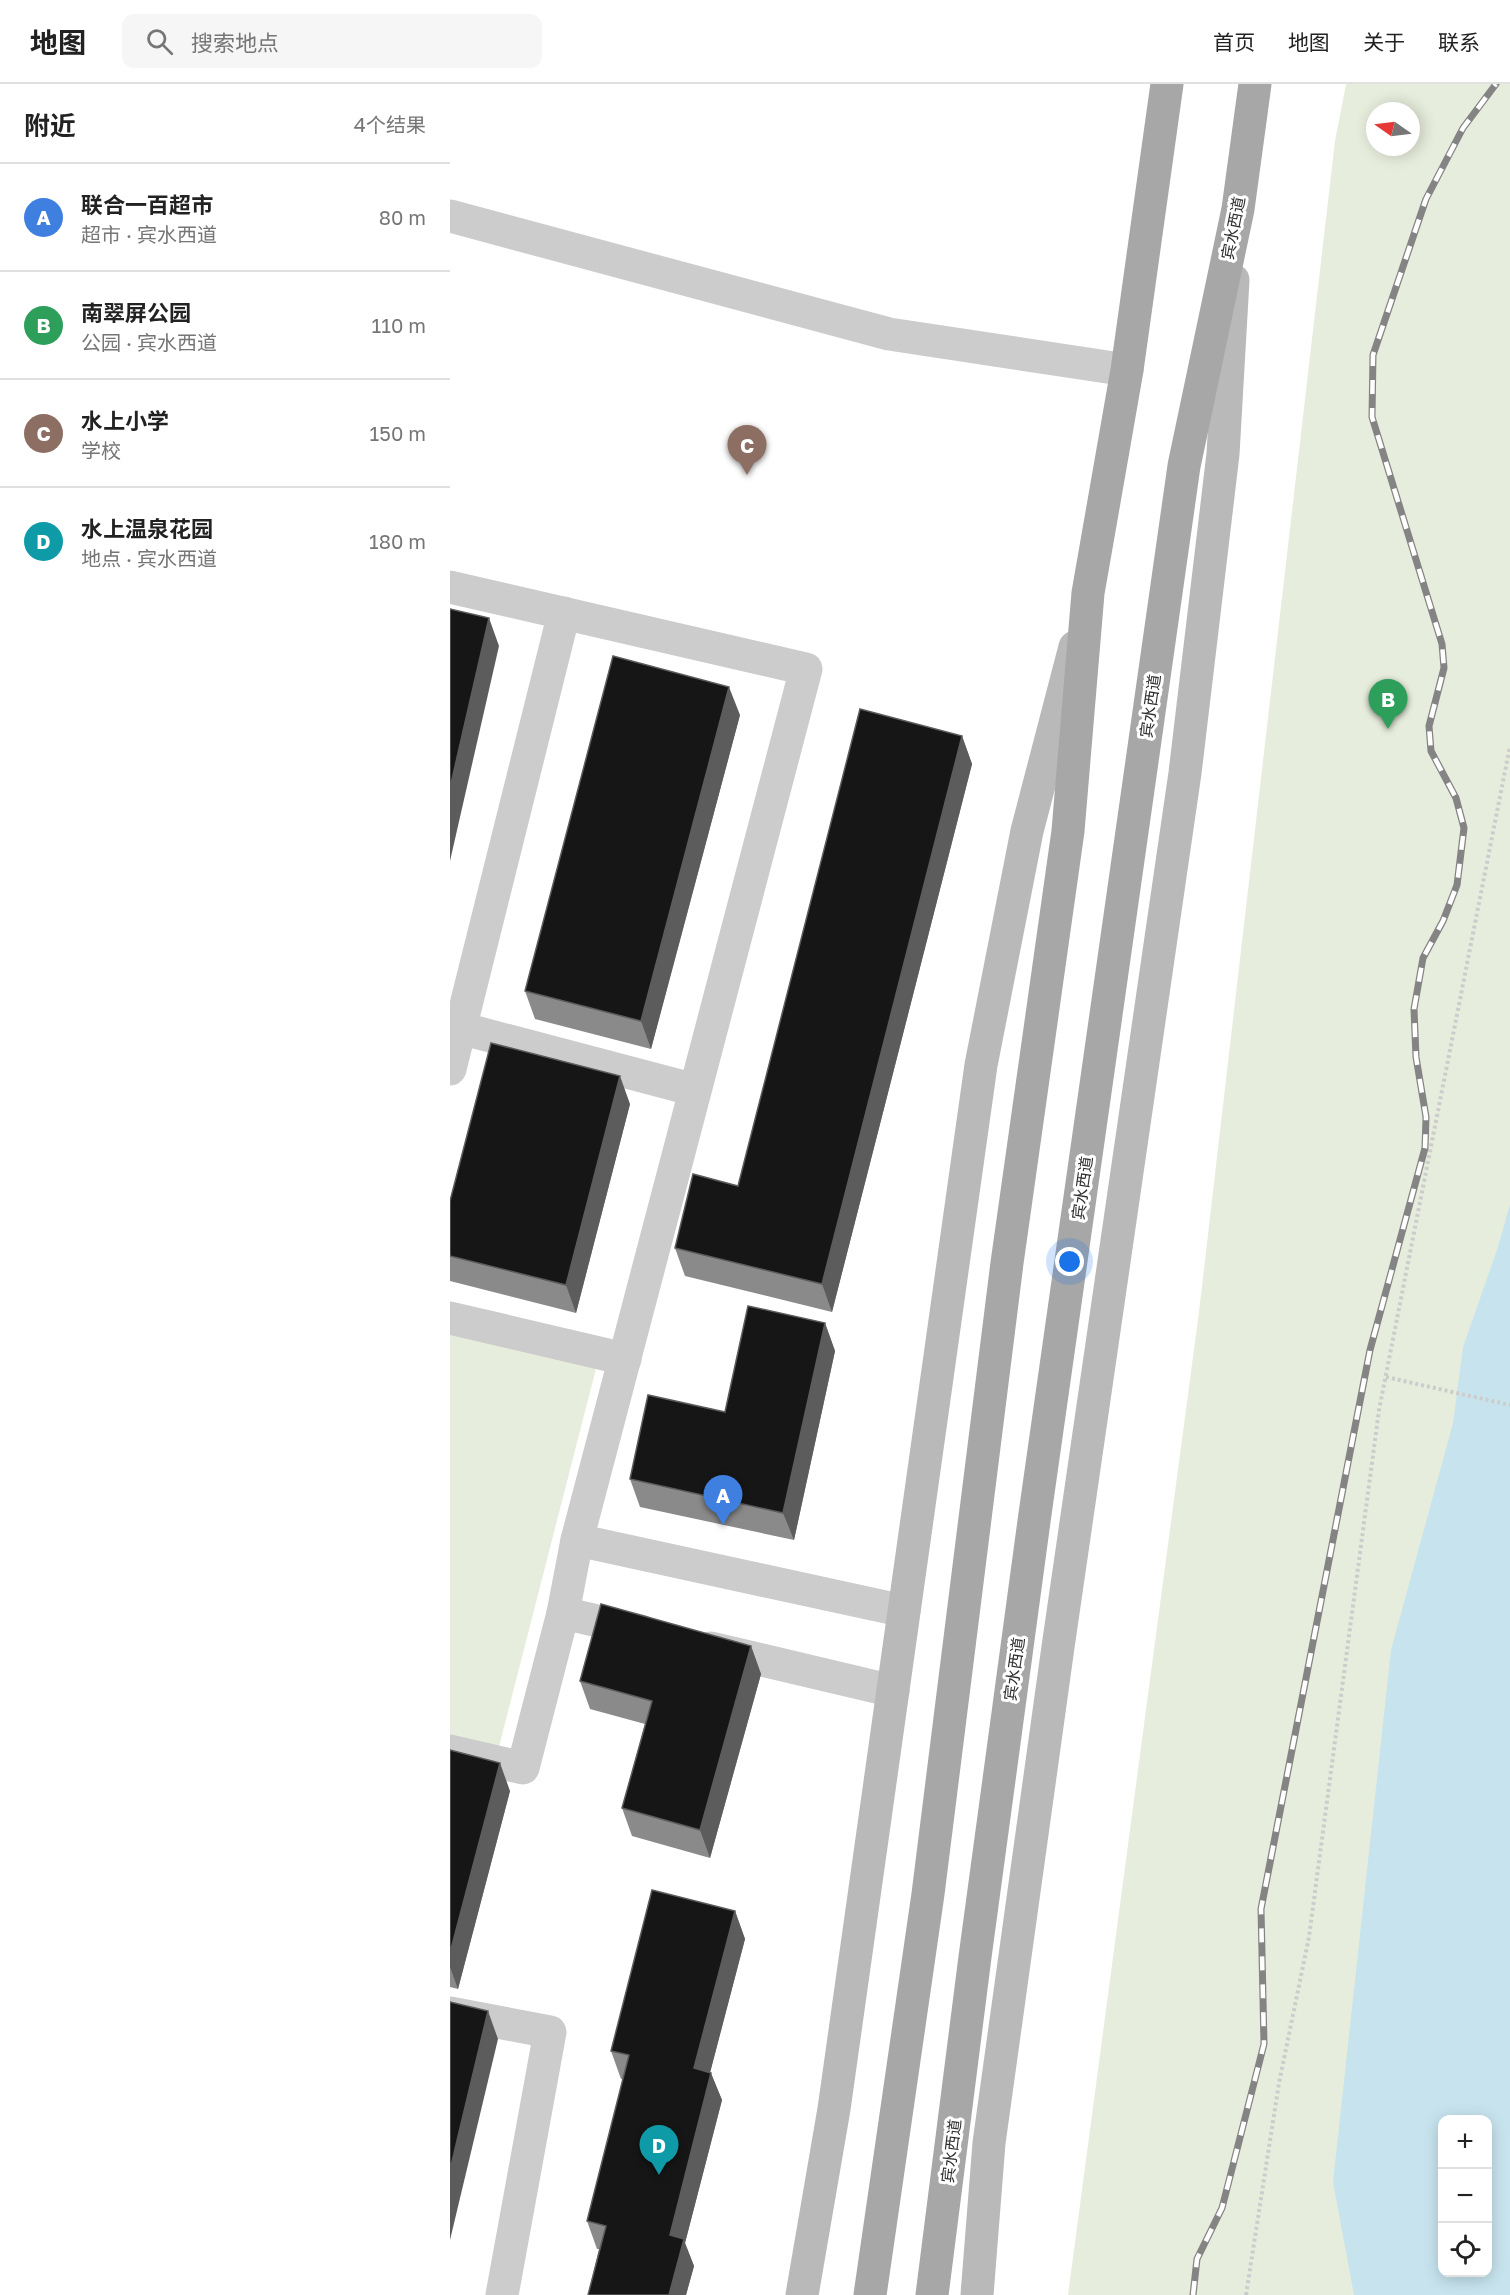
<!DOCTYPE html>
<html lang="zh">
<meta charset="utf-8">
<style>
:root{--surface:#fff;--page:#f6f6f6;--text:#222;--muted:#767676;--line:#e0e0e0;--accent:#f0274e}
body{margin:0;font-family:"Golos Text","Noto Sans SC",sans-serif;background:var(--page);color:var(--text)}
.controls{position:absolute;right:18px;bottom:18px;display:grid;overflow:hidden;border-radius:12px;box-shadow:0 3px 15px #0003}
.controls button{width:54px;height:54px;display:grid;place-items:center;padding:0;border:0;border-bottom:2px solid var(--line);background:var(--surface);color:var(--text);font:30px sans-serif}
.compass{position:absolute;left:916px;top:18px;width:54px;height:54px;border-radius:50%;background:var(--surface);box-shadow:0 3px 15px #0003;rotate:284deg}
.you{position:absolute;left:620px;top:1178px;width:21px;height:21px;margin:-15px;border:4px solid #fff;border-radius:50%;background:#1a73e8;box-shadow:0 0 0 9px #1a73e833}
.badge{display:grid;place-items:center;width:39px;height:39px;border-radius:50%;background:var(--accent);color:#fff;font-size:20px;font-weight:700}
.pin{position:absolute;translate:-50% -50px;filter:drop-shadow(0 2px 3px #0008)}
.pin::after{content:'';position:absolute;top:32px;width:21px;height:18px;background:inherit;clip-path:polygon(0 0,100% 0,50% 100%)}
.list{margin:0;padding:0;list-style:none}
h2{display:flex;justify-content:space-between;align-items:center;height:78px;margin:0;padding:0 24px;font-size:26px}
h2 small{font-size:20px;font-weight:400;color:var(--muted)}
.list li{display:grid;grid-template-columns:39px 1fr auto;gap:18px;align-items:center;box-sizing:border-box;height:108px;padding:0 24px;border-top:2px solid var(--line)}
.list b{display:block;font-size:22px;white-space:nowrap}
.list p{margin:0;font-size:20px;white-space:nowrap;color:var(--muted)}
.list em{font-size:20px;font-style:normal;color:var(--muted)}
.icon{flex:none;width:33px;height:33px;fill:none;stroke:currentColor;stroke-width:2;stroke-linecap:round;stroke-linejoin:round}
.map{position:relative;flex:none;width:1060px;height:2211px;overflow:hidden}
header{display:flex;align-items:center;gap:36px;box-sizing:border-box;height:84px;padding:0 30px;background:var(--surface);border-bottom:2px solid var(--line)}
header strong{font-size:28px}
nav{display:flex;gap:33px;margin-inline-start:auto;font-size:21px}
.search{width:420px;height:54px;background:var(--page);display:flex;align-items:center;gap:15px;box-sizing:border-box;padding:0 21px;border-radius:12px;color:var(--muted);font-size:22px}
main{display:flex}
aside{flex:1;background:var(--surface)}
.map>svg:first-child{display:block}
.green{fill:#e7eddc;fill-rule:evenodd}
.water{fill:#c7e4ee;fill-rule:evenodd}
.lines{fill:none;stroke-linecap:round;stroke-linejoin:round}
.path{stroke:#ccc;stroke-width:4;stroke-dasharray:3 3;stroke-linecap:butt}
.street{stroke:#ccc;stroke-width:33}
.secondary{stroke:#b9b9b9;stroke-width:33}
.primary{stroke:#a7a7a7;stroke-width:33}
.rail-casing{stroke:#848484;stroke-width:7}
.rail{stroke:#fff;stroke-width:4.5;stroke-dasharray:14;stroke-linecap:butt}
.wall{fill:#8a8a8a}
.shaded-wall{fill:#5c5c5c}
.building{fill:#161616;stroke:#5c5c5c;stroke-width:1.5}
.labels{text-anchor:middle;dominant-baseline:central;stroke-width:6;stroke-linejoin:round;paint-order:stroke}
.street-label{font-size:16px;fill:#2f2f2f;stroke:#fff}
</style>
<header>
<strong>地图</strong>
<div class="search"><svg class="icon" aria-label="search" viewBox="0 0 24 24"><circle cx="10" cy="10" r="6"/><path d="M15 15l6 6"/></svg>搜索地点</div>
<nav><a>首页</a><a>地图</a><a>关于</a><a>联系</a></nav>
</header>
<main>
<aside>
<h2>附近<small>4个结果</small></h2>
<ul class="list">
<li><span class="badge" style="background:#3f7fe0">A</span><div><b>联合一百超市</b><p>超市 · 宾水西道</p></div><em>80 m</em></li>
<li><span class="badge" style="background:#2e9e5b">B</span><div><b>南翠屏公园</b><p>公园 · 宾水西道</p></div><em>110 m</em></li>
<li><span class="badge" style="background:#8d6e63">C</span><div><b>水上小学</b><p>学校</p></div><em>150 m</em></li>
<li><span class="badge" style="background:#0f9aa8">D</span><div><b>水上温泉花园</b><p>地点 · 宾水西道</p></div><em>180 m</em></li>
</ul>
</aside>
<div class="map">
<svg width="1060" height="2211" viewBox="0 0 1060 2211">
<rect width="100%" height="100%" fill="#fff"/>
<g class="green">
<path d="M896 0H1060V2211H618L749 1228 885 57ZM925 27H961V63H925ZM992 2036H1038V2188H992Z"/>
<polygon points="0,1237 148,1277 43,1686 0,1677"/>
</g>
<path class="water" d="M1060 1120V2211H904L883 2098 941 1566 1003 1339 1013 1263 1048 1163ZM992 2036H1038V2188H992Z"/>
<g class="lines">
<g class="path">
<polyline points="936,1293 1060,1321"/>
<polyline points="796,2211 829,1999 859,1853 929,1326 1060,662"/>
</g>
<g class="street">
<polyline points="0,132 439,250 677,286"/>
<polyline points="0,503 356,585 127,1456 454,1527"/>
<polyline points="10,944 245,1006"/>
<polyline points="0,985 114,529"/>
<polyline points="0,1234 175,1275"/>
<polyline points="113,1529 127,1456"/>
<polyline points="261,1564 443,1607"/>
<polyline points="0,1667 73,1684 113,1529 191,1547"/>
<polyline points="0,1929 100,1948 52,2211"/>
</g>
<g class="secondary">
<polyline points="352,2211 384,2025 531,981 577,747 625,563"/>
<polyline points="527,2211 539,2059 608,1563 735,689 773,370 783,196"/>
</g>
<g class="primary">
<polyline points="420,2211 478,1810 557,1179 618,747 638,509 677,286 717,0"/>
<polyline points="482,2211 525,1873 585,1430 734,382 788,125 805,0"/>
</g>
<g class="rail-casing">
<polyline id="rail" points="743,2211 747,2175 772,2124 814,1960 811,1825 920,1266 975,1064 976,1033 966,973 964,925 973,874 993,837 1007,801 1014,744 1006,714 981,667 979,642 994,584 992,560 922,333 923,271 976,115 1013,44 1046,0"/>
</g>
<use href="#rail" class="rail"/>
</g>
<g class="wall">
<polygon points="290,631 201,965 85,935 75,907"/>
<polygon points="512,652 522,680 382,1228 235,1192 225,1164 288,1102"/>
<polygon points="180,1020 126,1229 0,1197 0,1117"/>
<polygon points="375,1239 385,1267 344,1456 190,1423 180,1395 275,1328"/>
<polygon points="301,1562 311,1590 260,1774 182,1752 172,1724 195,1640 140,1625 130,1597"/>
<polygon points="0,1666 60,1707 8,1905 0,1903"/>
<polygon points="285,1827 295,1855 260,1988 272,2016 235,2159 244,2182 236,2211 138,2211 149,2165 147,2165 137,2137 173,1995 171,1995 161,1967"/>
</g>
<g class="shaded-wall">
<polygon points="39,534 49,562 0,777 0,704"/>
<polygon points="279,603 290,631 201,965 191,937"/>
<polygon points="512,652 522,680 382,1228 372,1200"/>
<polygon points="170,992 180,1020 126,1229 116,1201"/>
<polygon points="375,1239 385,1267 344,1456 333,1429"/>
<polygon points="301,1562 311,1590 260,1774 250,1746"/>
<polygon points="50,1679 60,1707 8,1905 0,1883 0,1869"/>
<polygon points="285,1827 295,1855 254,2012 244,1984"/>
<polygon points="38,1927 48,1955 0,2156 0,2086"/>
<polygon points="261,1989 272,2016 235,2159 244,2182 236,2211 219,2211 220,2151"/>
</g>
<g class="building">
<polygon points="0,525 39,534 0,704"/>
<polygon points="163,572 279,603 191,937 75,907"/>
<polygon points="410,625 512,652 372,1200 225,1164 243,1090 288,1102"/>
<polygon points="41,959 170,992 116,1201 0,1172 0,1117"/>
<polygon points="298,1222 375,1239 333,1429 180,1395 198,1311 275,1328"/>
<polygon points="151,1520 301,1562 250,1746 172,1724 202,1617 130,1597"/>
<polygon points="0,1666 50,1679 0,1869"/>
<polygon points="202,1806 285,1827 244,1984 261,1989 220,2151 234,2155 219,2211 138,2211 156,2142 137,2137 179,1971 161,1967"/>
<polygon points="0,1918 38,1927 0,2086"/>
</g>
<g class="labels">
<g class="street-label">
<text transform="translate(783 144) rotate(-79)">宾水西道</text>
<text transform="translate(700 622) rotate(-82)">宾水西道</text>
<text transform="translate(632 1104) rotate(-82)">宾水西道</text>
<text transform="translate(564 1585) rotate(-82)">宾水西道</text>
<text transform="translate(501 2067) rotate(-83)">宾水西道</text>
</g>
</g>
</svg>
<div class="controls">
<button>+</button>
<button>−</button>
<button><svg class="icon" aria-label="locate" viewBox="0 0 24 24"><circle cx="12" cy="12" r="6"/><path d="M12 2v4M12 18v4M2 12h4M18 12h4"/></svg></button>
</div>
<svg class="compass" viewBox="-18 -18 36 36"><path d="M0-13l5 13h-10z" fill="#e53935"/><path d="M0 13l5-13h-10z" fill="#767676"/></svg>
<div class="you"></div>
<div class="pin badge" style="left:273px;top:1441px;background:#3f7fe0">A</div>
<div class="pin badge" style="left:938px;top:645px;background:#2e9e5b">B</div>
<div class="pin badge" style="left:297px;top:391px;background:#8d6e63">C</div>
<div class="pin badge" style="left:209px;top:2091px;background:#0f9aa8">D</div>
</div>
</main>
